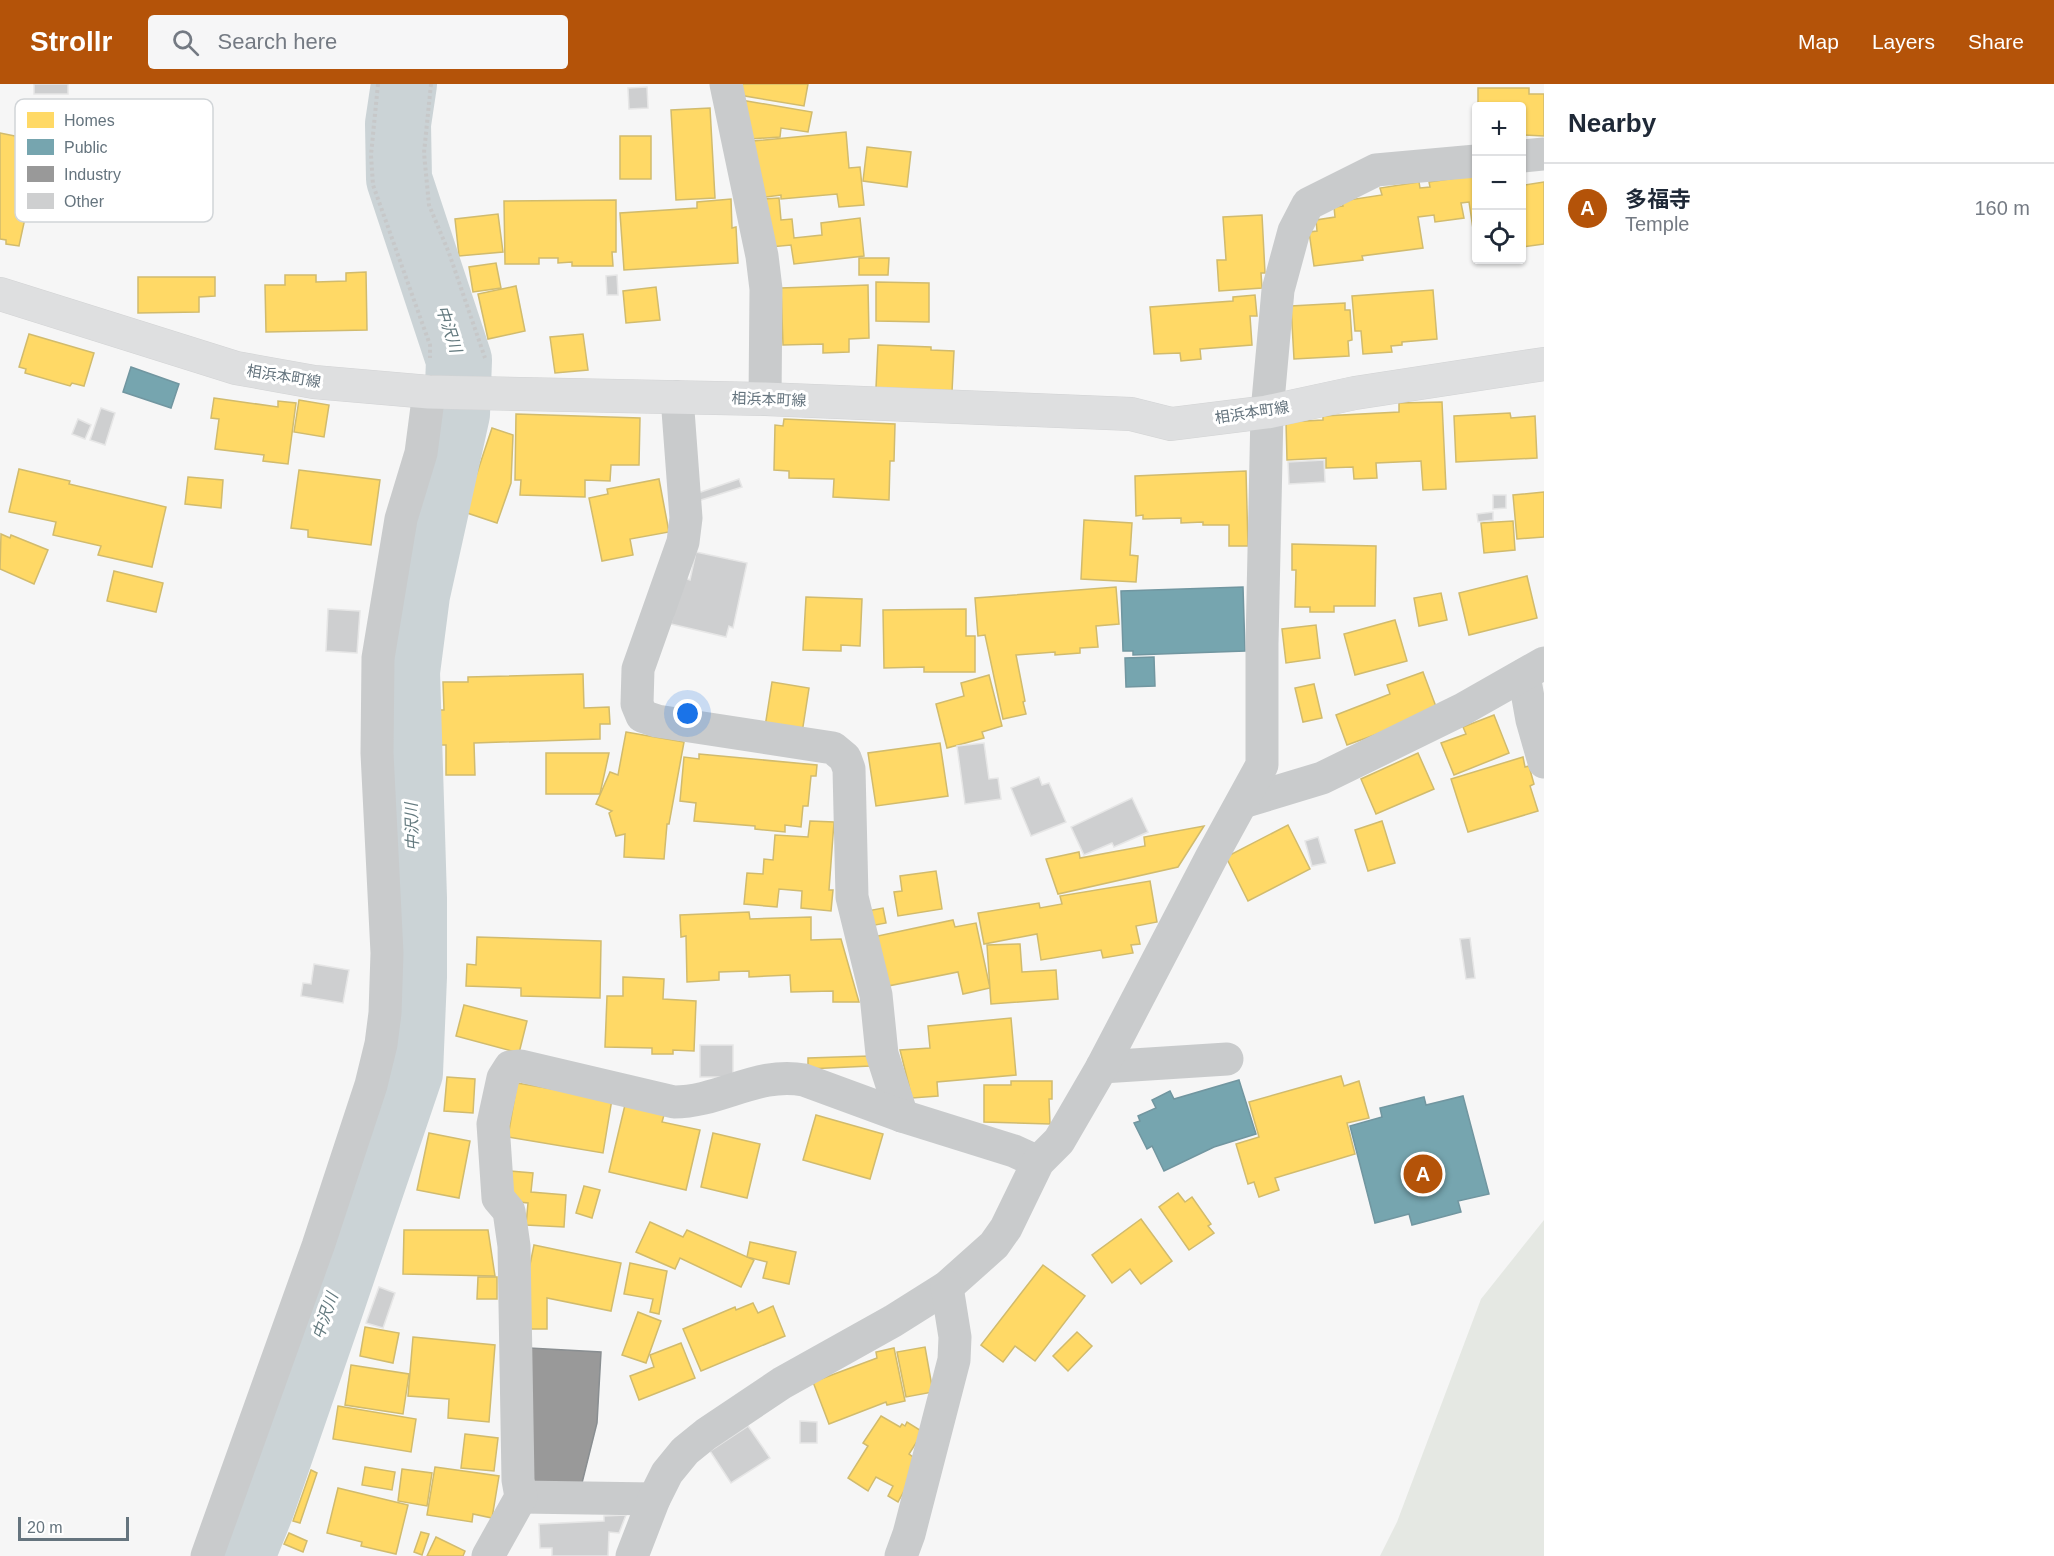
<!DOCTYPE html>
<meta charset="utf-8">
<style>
:root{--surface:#fff;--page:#f6f6f7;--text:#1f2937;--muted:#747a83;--line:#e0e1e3;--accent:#b45309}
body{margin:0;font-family:Helvetica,"Noto Sans JP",sans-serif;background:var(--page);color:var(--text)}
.controls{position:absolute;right:18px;top:18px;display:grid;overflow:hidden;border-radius:6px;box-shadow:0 2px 4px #0004}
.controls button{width:54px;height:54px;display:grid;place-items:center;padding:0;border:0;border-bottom:2px solid var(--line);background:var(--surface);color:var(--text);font:30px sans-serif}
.scale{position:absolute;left:18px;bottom:15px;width:111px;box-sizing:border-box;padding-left:6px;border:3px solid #65747e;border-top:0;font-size:16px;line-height:21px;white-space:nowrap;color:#65747e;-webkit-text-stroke:4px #fff;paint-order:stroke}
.you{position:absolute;left:688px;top:630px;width:21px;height:21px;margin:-15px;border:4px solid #fff;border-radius:50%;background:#1a73e8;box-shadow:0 0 0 9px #1a73e833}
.badge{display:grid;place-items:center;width:39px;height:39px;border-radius:50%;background:var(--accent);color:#fff;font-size:20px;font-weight:700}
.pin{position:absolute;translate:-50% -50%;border:3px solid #fff;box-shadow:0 2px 6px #0006}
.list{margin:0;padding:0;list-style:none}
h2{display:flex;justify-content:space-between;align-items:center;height:78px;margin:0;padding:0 24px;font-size:26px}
h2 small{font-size:20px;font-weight:400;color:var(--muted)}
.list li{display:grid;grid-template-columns:39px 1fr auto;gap:18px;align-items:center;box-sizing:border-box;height:90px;padding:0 24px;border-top:2px solid var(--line)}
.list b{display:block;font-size:22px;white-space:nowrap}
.list p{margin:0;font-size:20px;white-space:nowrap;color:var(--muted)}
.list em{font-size:20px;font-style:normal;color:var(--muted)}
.icon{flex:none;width:33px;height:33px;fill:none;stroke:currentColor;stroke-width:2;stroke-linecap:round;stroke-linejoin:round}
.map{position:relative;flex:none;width:1544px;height:1472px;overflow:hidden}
header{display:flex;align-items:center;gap:36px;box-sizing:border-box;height:84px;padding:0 30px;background:var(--accent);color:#fff}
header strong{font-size:28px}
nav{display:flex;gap:33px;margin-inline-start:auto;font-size:21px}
.search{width:420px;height:54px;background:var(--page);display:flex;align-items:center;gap:15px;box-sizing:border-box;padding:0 21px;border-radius:6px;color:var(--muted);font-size:22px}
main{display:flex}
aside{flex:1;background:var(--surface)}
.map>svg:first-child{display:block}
.green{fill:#e5e8e3}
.homes{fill:#ffd966;stroke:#d1bb6d;stroke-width:1.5}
.public{fill:#76a5af;stroke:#7196a0;stroke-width:1.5}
.industry{fill:#999;stroke:#898e91;stroke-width:1.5}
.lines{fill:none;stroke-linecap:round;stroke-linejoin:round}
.river{stroke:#cbd3d6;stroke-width:66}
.building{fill:#cecfd0;stroke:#e6e6e6;stroke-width:1.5}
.major-casing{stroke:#d2d3d4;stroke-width:34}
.path{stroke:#c7c8c9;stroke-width:4;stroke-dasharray:3 3;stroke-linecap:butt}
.minor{stroke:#c9cbcc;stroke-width:33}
.major{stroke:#dedfe0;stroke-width:33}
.labels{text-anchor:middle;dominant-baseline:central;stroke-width:6;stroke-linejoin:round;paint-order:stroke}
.street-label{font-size:15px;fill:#65747e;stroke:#fff}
.water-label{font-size:16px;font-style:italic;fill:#647a7f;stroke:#fff}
.key{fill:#fff;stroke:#d1d5d8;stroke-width:1.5}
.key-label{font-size:16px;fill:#65747e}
</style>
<header>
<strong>Strollr</strong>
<div class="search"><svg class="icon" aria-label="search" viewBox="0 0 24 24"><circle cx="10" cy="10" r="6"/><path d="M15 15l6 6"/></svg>Search here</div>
<nav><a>Map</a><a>Layers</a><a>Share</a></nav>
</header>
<main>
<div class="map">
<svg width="1544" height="1472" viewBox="0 0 1544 1472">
<rect width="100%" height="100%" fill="#f6f6f6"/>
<polygon class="green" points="1544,1136 1544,1472 1380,1472 1397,1438 1481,1215"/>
<g class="homes">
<polygon points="737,0 808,0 804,22 739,11"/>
<polygon points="1478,4 1529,4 1529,10 1544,10 1544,52 1522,51 1522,22 1478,22"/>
<polygon points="741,16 812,28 808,48 781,44 780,53 750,55"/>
<polygon points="710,24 715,114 676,116 671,26"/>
<polygon points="846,48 849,84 860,83 864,121 839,123 837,110 781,115 781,111 759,114 753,57"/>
<polygon points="0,49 35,56 23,117 21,117 19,123 27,125 19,162 6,160 6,156 0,155"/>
<rect x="620" y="52" width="31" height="43"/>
<polygon points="867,63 911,68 907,103 863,97"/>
<polygon points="1522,85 1525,101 1544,98 1544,160 1522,163"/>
<polygon points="1476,91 1476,165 1469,118 1461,119 1464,134 1435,138 1434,131 1418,133 1423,164 1362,172 1363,176 1314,182 1309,148 1317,147 1316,136 1335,133 1334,123 1343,122 1342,117 1382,111 1380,104 1419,98 1420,104 1430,103 1429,98"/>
<polygon points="779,114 781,136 792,135 794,154 822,151 821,139 860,134 864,172 794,180 791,161 770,163 764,115"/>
<polygon points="731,115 732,144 736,143 738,179 624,186 620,129 697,124 697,118"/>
<polygon points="616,116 616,168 612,168 613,182 572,182 572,178 558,179 558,174 539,174 539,180 505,180 504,117"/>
<polygon points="498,130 503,168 459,172 455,135"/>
<polygon points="1262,131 1265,189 1261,189 1262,204 1219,207 1217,176 1226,176 1223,133"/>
<polygon points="859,174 889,174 888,191 859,191"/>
<polygon points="496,179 501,204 473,208 469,183"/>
<polygon points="366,188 367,246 266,248 265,201 285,201 285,191 316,191 316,198 346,197 346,189"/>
<polygon points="138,193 215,193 215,212 199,213 199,228 138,229"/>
<polygon points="876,198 929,199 929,238 876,237"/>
<polygon points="868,201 869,254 849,255 849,268 823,269 823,260 783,261 781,204"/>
<polygon points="516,202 525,247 488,255 478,210"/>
<polygon points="656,203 660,236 626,239 623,207"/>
<polygon points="1433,206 1437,255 1402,258 1402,261 1391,262 1392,268 1363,270 1361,247 1355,247 1352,212"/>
<polygon points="1255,211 1257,232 1250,232 1252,261 1200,265 1201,275 1181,277 1180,269 1154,270 1150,223 1233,217 1233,213"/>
<polygon points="1345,219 1345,226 1350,226 1352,256 1348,257 1349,272 1294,275 1291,222"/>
<polygon points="29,250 94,269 84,302 72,299 70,302 25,289 26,285 19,283"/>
<polygon points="583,250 588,286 555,289 550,253"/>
<polygon points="878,261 931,263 931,266 954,267 952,308 876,304"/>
<polygon points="214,314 278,323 278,317 296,319 288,380 263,377 264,371 215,365 219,335 211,334"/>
<polygon points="299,316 329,321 324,353 294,348"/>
<polygon points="1442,318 1446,405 1423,406 1421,377 1376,379 1377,394 1354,395 1353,383 1326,384 1326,374 1287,376 1286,338 1323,336 1323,332 1399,328 1399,319"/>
<polygon points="1510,329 1511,334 1535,332 1537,374 1456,378 1454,332"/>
<polygon points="516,330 640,334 639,381 611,381 610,397 585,396 585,413 520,411 521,396 515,396"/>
<polygon points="784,335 895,340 894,377 890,377 889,416 833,413 834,395 789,394 789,387 774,386 775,341 783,342"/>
<polygon points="492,344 513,351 511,399 497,439 464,428"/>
<polygon points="19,385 70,397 69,400 166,423 152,483 98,471 101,462 53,451 56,438 9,428"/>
<polygon points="299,386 380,396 371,461 308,453 308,446 291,444"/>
<polygon points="1246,387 1248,462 1229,462 1229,441 1203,441 1203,438 1181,439 1181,434 1143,435 1143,431 1136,432 1135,392"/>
<polygon points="188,393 223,396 221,424 185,420"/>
<polygon points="659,395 669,448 630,455 633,471 602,477 589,414 608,410 607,405"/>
<polygon points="1544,408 1544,453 1517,455 1513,411"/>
<polygon points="1084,436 1132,439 1130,471 1138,472 1136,498 1081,495"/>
<polygon points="1513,437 1515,466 1484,469 1481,439"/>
<polygon points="1,450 10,454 11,451 48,466 34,500 0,485"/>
<polygon points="1292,460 1376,462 1375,522 1334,522 1334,528 1310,528 1310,523 1295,523 1296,486 1292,486"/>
<polygon points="114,487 163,499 156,528 107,517"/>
<polygon points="1527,492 1537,534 1469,551 1459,509"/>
<polygon points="1116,503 1119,540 1096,542 1098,563 1080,564 1080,569 1055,571 1055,568 1016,571 1025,617 1023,618 1026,630 1003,635 985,551 978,552 975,514"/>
<polygon points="1441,509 1447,536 1419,542 1414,514"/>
<polygon points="806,513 862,515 860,562 841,561 841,567 803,566"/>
<polygon points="966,525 966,552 975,552 975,588 924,588 924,583 884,584 883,526"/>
<polygon points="1395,536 1407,577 1355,591 1344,550"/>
<polygon points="1316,541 1320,574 1286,579 1282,545"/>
<polygon points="1423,588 1438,628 1347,661 1336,631 1390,610 1387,601"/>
<polygon points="583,590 584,624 609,623 610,640 600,640 600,655 474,659 475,691 446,691 446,661 440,661 439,626 444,626 443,598 468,598 468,593"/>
<polygon points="989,591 1002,642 982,648 984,654 947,664 936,620 964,612 961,599"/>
<polygon points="772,598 809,604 802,649 765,643"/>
<polygon points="1314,600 1322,634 1303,638 1295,604"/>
<polygon points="1494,631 1509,669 1454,691 1441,659 1466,650 1463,643"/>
<polygon points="626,648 684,658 669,740 667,740 664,775 624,773 625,750 616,752 609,729 612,727 596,720 610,688 618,691"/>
<polygon points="940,659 948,712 876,722 868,669"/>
<polygon points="546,669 609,669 600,710 546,710"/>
<polygon points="1418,669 1434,705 1376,730 1361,695"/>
<polygon points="699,670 817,681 816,692 811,692 808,722 803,722 801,743 785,741 785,748 755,745 755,742 694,737 696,719 680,717 684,673 699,675"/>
<polygon points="1523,673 1525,683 1529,682 1534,700 1530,702 1538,727 1468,748 1451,695"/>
<polygon points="810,737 834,738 829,806 833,806 831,827 801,824 802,807 779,805 777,823 744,820 747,789 763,790 764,775 773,776 775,751 808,753"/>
<polygon points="1382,737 1395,779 1368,787 1355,746"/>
<polygon points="1288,741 1310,785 1248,817 1226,773"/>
<polygon points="1204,742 1178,783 1058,810 1046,775 1079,768 1080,774 1145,762 1144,753"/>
<polygon points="936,787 942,825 898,832 894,808 902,807 900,792"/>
<polygon points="1150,797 1157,838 1136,842 1140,860 1131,861 1133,869 1103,874 1101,866 1041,876 1037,850 984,860 978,829 1039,819 1040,824 1062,820 1060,812"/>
<polygon points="883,824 886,839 870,842 867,827"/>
<polygon points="749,828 750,835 811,833 811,856 841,855 859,918 833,918 833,907 791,908 790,891 749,893 749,887 719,888 719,896 687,898 686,852 681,853 680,831"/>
<polygon points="953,836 955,843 976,839 990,904 963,910 958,888 883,903 873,853"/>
<polygon points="477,853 601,857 600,914 521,912 521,904 466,902 467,880 476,881"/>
<polygon points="1020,860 1022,888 1056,886 1058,915 991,920 987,861"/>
<polygon points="623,893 664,895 663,915 696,917 694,967 673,966 673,970 652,970 652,964 605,963 607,912 623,912"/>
<polygon points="464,921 527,937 519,969 456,952"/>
<polygon points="1011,934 1016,991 937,998 938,1012 912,1014 900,966 930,964 928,942"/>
<polygon points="870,972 870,982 808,985 808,974"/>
<polygon points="1341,992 1344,1002 1359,997 1369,1034 1347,1039 1355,1070 1275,1094 1279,1106 1259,1113 1254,1098 1248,1100 1236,1060 1259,1053 1249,1018"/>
<polygon points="447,993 475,995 473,1029 444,1027"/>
<polygon points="1011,997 1052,997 1052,1015 1049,1015 1050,1040 984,1038 984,1001 1011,1001"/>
<polygon points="517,999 612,1015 603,1069 508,1053"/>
<polygon points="625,1021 664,1031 662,1038 700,1046 686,1106 609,1088"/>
<polygon points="816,1031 883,1050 870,1095 803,1076"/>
<polygon points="429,1049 470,1057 459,1114 417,1106"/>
<polygon points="713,1049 760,1060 747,1114 701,1103"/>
<polygon points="510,1087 533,1089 531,1108 566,1111 564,1143 526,1141 528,1119 508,1117"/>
<polygon points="584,1102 600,1106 592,1134 576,1129"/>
<polygon points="1178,1109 1185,1118 1192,1113 1211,1140 1208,1142 1214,1149 1189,1166 1159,1123"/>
<polygon points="1141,1135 1172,1177 1141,1200 1130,1185 1112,1199 1092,1171"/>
<polygon points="650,1138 683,1153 687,1146 754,1176 741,1203 680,1174 675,1185 636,1168"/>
<polygon points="404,1146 488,1146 495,1192 403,1190"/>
<polygon points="750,1158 796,1168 789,1200 763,1194 767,1178 747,1173"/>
<polygon points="534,1161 621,1179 611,1227 547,1214 547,1245 524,1245 524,1210"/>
<polygon points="630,1179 667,1187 659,1230 650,1228 653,1215 624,1210"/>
<polygon points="1043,1181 1085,1212 1035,1277 1015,1262 1003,1278 981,1261"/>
<polygon points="478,1193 497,1193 497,1215 477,1215"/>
<polygon points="753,1219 758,1229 773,1222 785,1252 701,1287 683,1245 735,1223 736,1226"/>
<polygon points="638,1228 661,1237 646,1279 622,1271"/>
<polygon points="365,1243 399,1249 393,1279 360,1272"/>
<polygon points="1077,1248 1092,1262 1068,1287 1053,1272"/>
<polygon points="413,1253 495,1261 489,1338 448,1334 449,1315 408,1312"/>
<polygon points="681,1259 695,1294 639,1316 630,1292 654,1283 650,1271"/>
<polygon points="925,1263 933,1308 906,1313 897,1268"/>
<polygon points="894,1264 905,1317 887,1321 886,1318 829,1340 813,1298 877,1274 876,1268"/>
<polygon points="351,1281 409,1290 403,1330 345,1321"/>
<polygon points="338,1322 416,1335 411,1368 333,1355"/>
<polygon points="881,1332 900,1343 902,1340 905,1342 907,1338 923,1348 909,1370 916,1375 916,1385 898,1418 888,1412 893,1402 876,1393 868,1407 848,1394 868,1362 863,1359"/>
<polygon points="465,1350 498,1354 494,1387 461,1384"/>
<polygon points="365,1383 395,1388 392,1406 362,1401"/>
<polygon points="435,1383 499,1392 492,1434 473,1430 472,1438 427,1431"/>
<polygon points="402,1385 432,1389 427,1422 398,1417"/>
<polygon points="311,1386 317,1389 300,1439 293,1437"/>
<polygon points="338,1404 408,1421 396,1470 361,1462 362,1458 327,1449"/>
<polygon points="421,1448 429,1450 422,1471 414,1468"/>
<polygon points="289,1449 307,1457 303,1468 284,1460"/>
<polygon points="436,1453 465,1467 463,1472 427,1472"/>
</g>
<g class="public">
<polygon points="131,283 179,300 171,324 123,308"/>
<polygon points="1243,503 1245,567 1133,571 1133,567 1123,567 1121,507"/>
<polygon points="1154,573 1155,602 1126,603 1125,574"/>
<polygon points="1239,996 1256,1050 1214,1063 1164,1087 1152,1062 1147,1065 1134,1039 1140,1037 1138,1032 1156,1024 1152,1016 1170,1007 1174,1015"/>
<polygon points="1463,1012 1489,1110 1458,1117 1461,1128 1412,1141 1409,1130 1375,1139 1350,1042 1382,1033 1380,1024 1424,1013 1426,1021"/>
</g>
<polygon class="industry" points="529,1264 601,1268 597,1339 581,1403 527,1400"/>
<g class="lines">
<polyline class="river" points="242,1472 261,1425 328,1231 410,989 414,893 414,814 407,588 417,511 457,330 459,276 399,95 398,40 404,0"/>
</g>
<g class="building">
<rect x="34" y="0" width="34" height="10"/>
<polygon points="647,3 648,24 629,25 628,4"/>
<polygon points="617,191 618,211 607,211 606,192"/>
<polygon points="101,324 115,329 105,361 90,356"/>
<polygon points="78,335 91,341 85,355 72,350"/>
<polygon points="1324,376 1325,398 1289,400 1288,378"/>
<polygon points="739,395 742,403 698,417 695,410"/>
<polygon points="1493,411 1506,411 1506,424 1493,425"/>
<polygon points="1493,428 1493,436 1478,438 1477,430"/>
<polygon points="696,468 747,479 733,544 729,542 726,553 671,540 682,493 690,496"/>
<polygon points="328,525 360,527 357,569 326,567"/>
<polygon points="984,659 989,695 998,694 1001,715 965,720 957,662"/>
<polygon points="1039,693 1042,701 1049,699 1066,738 1031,752 1011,704"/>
<polygon points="1132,714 1148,748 1114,763 1112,759 1084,771 1071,743"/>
<polygon points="1318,753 1326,779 1312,782 1305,757"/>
<polygon points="1470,854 1475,894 1466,895 1460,855"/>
<polygon points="314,880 349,886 343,919 301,912 303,899 311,900"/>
<rect x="700" y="961" width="33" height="32"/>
<polygon points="379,1203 395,1209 383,1244 366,1239"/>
<polygon points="800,1337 817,1338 817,1359 800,1359"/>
<polygon points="748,1342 770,1374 731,1399 710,1367"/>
<polygon points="626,1431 619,1449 609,1448 608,1472 552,1472 552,1464 540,1464 539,1440 604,1437 604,1432"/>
</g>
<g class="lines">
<g class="major-casing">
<polyline id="major" points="0,210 236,284 314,298 429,308 765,315 1131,330 1171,340 1267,328 1355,309 1544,280"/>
</g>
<g class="path">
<polyline points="378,0 371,71 373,101 430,261 430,274"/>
<polyline points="431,0 424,69 429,121 449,169 485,274"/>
</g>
<g class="minor">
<polyline points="726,0 762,172 766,205 765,315"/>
<polyline points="1522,72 1544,70"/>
<polyline points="677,313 686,434 683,458 638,585 637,620 642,632 657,637 833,664 845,674 849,685 852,813 876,911 882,970 902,1032"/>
<polyline points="1524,591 1532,636 1544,678"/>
<polyline points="1243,718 1322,694 1463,625 1544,579"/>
<polyline points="1102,983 1227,975"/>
<polyline points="521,1413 654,1415"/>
<polyline points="207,1472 318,1162 371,1001 381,960 385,929 387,869 377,669 378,574 401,435 421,369 429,308"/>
<path d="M488 1472 521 1413 518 1396 514 1162 509 1127 498 1114 493 1040 503 994 510 983 521 982 674 1018C720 1018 758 987 804 996L902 1032 1014 1067 1038 1078"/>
<polyline points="632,1472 654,1415 667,1389 685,1367 706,1350 782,1299 893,1237 947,1203 994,1161 1006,1144 1038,1078 1059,1057 1102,983 1211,774 1262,681 1262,560 1267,328 1278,206 1294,147 1308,120 1376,86 1476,77"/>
<polyline points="901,1472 909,1450 954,1276 955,1253 947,1203"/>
</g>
<use href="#major" class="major"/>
</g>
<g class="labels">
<g class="street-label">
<text transform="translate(284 292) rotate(9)">相浜本町線</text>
<text transform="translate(769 315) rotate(2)">相浜本町線</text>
<text transform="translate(1252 328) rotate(-9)">相浜本町線</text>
</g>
<g class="water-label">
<text transform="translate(449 245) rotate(72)">中沢川</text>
<text transform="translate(412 743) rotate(-92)">中沢川</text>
<text transform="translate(325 1232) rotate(-71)">中沢川</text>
</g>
</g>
<rect x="15" y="15" width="198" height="123" rx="9" class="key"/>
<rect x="27" y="28" width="27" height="16" fill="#ffd966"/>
<rect x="27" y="55" width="27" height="16" fill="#76a5af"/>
<rect x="27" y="82" width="27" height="16" fill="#999"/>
<rect x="27" y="109" width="27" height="16" fill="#cecfd0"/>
<g class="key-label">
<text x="64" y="42">Homes</text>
<text x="64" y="69">Public</text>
<text x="64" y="96">Industry</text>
<text x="64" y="123">Other</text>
</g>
</svg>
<div class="controls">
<button>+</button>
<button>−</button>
<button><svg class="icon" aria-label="locate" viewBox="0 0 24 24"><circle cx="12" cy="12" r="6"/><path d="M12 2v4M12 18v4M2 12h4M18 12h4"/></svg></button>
</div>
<div class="scale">20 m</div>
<div class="you"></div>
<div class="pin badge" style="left:1423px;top:1090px">A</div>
</div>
<aside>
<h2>Nearby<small></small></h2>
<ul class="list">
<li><span class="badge">A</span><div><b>多福寺</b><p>Temple</p></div><em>160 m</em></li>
</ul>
</aside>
</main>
